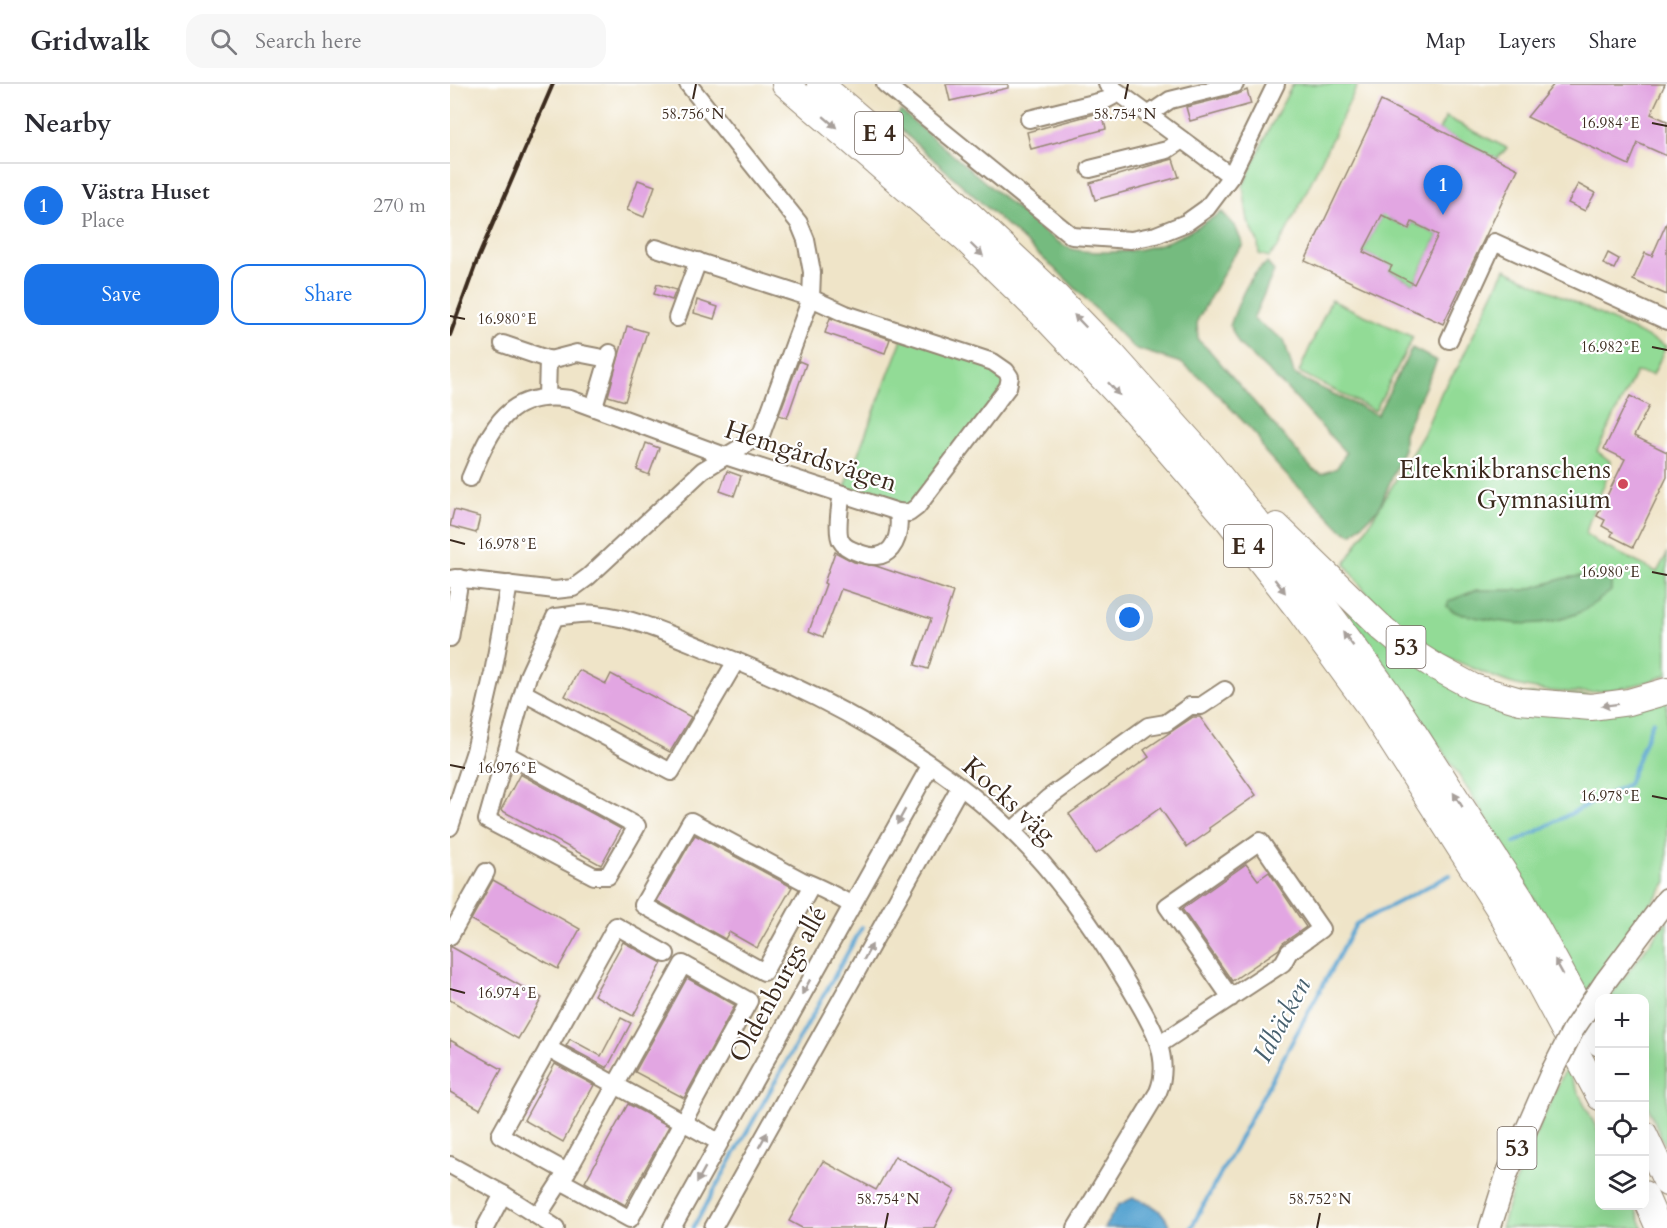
<!DOCTYPE html>
<meta charset="utf-8">
<style>
:root{--surface:#fff;--page:#f7f7f7;--text:#2b2b33;--muted:#7c7c81;--line:#e1e1e2;--accent:#1a73e8}
body{margin:0;font-family:Cardo,serif;background:var(--page);color:var(--text)}
.controls{position:absolute;right:18px;bottom:18px;display:grid;overflow:hidden;border-radius:12px;box-shadow:0 6px 24px #0002}
.controls button{width:54px;height:54px;display:grid;place-items:center;padding:0;border:0;border-bottom:2px solid var(--line);background:var(--surface);color:var(--text);font:30px sans-serif}
.you{position:absolute;left:680px;top:534px;width:21px;height:21px;margin:-15px;border:4px solid #fff;border-radius:50%;background:#1a73e8;box-shadow:0 0 0 9px #1a73e833}
.badge{display:grid;place-items:center;width:39px;height:39px;border-radius:50%;background:var(--accent);color:#fff;font-size:20px;font-weight:700}
.pin{position:absolute;translate:-50% -50px;filter:drop-shadow(0 2px 3px #0008)}
.pin::after{content:'';position:absolute;top:32px;width:21px;height:18px;background:inherit;clip-path:polygon(0 0,100% 0,50% 100%)}
.list{margin:0;padding:0;list-style:none}
h2{display:flex;justify-content:space-between;align-items:center;height:78px;margin:0;padding:0 24px;font-size:26px}
h2 small{font-size:20px;font-weight:400;color:var(--muted)}
.list li{display:grid;grid-template-columns:39px 1fr auto;gap:18px;align-items:center;box-sizing:border-box;height:84px;padding:0 24px;border-top:2px solid var(--line)}
.list b{display:block;font-size:22px;white-space:nowrap}
.list p{margin:0;font-size:20px;white-space:nowrap;color:var(--muted)}
.list em{font-size:20px;font-style:normal;color:var(--muted)}
.actions{display:flex;gap:12px;padding:18px 24px}
.actions a{flex:1;padding:14px 0;border:2px solid var(--accent);border-radius:18px;text-align:center;font-size:21px;color:var(--accent)}
.actions .main{background:var(--accent);color:#fff}
.icon{flex:none;width:33px;height:33px;fill:none;stroke:currentColor;stroke-width:2;stroke-linecap:round;stroke-linejoin:round}
.map{position:relative;flex:none;width:1217px;height:1144px;overflow:hidden}
header{display:flex;align-items:center;gap:36px;box-sizing:border-box;height:84px;padding:0 30px;background:var(--surface);border-bottom:2px solid var(--line)}
header strong{font-size:28px}
nav{display:flex;gap:33px;margin-inline-start:auto;font-size:21px}
.search{width:420px;height:54px;background:var(--page);display:flex;align-items:center;gap:15px;box-sizing:border-box;padding:0 21px;border-radius:18px;color:var(--muted);font-size:22px}
main{display:flex}
aside{flex:1;background:var(--surface)}
.map>svg:first-child{display:block}
.green{fill:#92db96;stroke:#66825a;stroke-width:1.5}
.forest{fill:#75bb7f;stroke:#58724e;stroke-width:1.5}
.water{fill:#59a4d1;stroke:#4a6778;stroke-width:1.5}
.lines{fill:none;stroke-linecap:round;stroke-linejoin:round}
.stream{stroke:#59a4d1;stroke-width:4}
.building{fill:#e2a6e2;fill-rule:evenodd}
.minor-casing{stroke:#958773;stroke-width:20}
.major-casing{stroke:#958773;stroke-width:24}
.highway-casing{stroke:#958773;stroke-width:28}
.minor{stroke:#fff;stroke-width:16}
.major{stroke:#fff;stroke-width:21}
.highway{stroke:#fff;stroke-width:26}
.rail{stroke:#3b2a1e;stroke-width:4}
.major-bridge-casing{stroke:#958773;stroke-width:24;stroke-linecap:butt}
.major-bridge{stroke:#fff;stroke-width:21}
.oneway{fill:#a79f9a}
.ticks{fill:none;stroke:#3b2a1e;stroke-width:2}
.poi-dot{fill:#d1495b;stroke:#fff;stroke-width:2}
.labels{text-anchor:middle;dominant-baseline:central;stroke-width:4.5;stroke-linejoin:round;paint-order:stroke}
.shield{fill:#fff;stroke:#766a62;stroke-width:1.5}
.shield-label{font-size:24px;font-weight:bold;fill:#3b2a1e}
.street-label{font-size:26px;fill:#3b2a1e;stroke:#fff}
.poi-label{font-size:26px;fill:#3b2a1e;stroke:#fff;text-anchor:end}
.water-label{font-size:27px;font-style:italic;fill:#48616f;stroke:#fff}
.ticks-label{font-size:15px;text-anchor:middle;fill:#3b2a1e;stroke:#fff;stroke-width:4.5;stroke-linejoin:round;paint-order:stroke}
</style>
<header>
<strong>Gridwalk</strong>
<div class="search"><svg class="icon" aria-label="search" viewBox="0 0 24 24"><circle cx="10" cy="10" r="6"/><path d="M15 15l6 6"/></svg>Search here</div>
<nav><a>Map</a><a>Layers</a><a>Share</a></nav>
</header>
<main>
<aside>
<h2>Nearby<small></small></h2>
<ul class="list">
<li><span class="badge">1</span><div><b>Västra Huset</b><p>Place</p></div><em>270 m</em></li>
</ul>
<div class="actions"><a class="main">Save</a><a>Share</a></div>
</aside>
<div class="map">
<svg width="1217" height="1144" viewBox="0 0 1217 1144">
<rect width="100%" height="100%" fill="#fff"/>
<filter id="ink" filterUnits="userSpaceOnUse"><feTurbulence type="fractalNoise" baseFrequency=".0167" numOctaves="2"/><feDisplacementMap in="SourceGraphic" scale="12" xChannelSelector="R" yChannelSelector="G"/><feConvolveMatrix kernelMatrix="1 2 1 2 8 2 1 2 1" color-interpolation-filters="sRGB"/></filter>
<filter id="wash" filterUnits="userSpaceOnUse"><feTurbulence type="fractalNoise" baseFrequency=".008" numOctaves="4" result="noise"/><feDisplacementMap in="SourceGraphic" scale="24" xChannelSelector="R" yChannelSelector="G"/><feGaussianBlur stdDeviation="1.35" result="paint"/><feColorMatrix in="noise" values="0 0 0 0 0 0 0 0 0 0 0 0 0 0 0 0 0 1.4 0 .05"/><feComposite in="paint" operator="in"/></filter>
<g filter="url(#wash)">
<rect width="100%" height="100%" fill="#efe4c8"/>
<g class="green">
<polygon points="843,0 908,0 848,125 828,163 819,173 809,170 808,158 798,137 793,102 818,47"/>
<polygon points="996,33 1057,64 1047,75 989,46"/>
<polygon points="935,124 939,135 959,144 962,138 988,151 964,200 939,187 941,182 913,168"/>
<path d="M1055 185 1216 262 1203 291 1186 288 1147 367 1160 377C1158 403 1140 424 1136 450L1148 459 1207 488 1217 470V591C1170 610 1112 614 1063 600 1050 596 1037 590 1025 585 1000 575 974 563 952 546 929 528 912 503 895 480L973 351 992 307 1008 283Z"/>
<polygon points="881,216 963,253 925,327 849,288"/>
<polygon points="454,250 526,274 558,297 466,420 454,426 394,406"/>
<path d="M881 505 1021 608 1217 614V798L1135 909C1110 864 1086 818 1060 773 1005 681 943 593 881 505Z"/>
<polygon points="1217,836 1217,1066 1195,1016 1194,914 1159,914"/>
<polygon points="1116,984 1149,1049 1150,1122 1184,1122 1193,1144 1051,1144 1068,1090"/>
</g>
<g class="forest">
<path d="M451 27 594 148C603 154 613 163 622 165 632 168 645 168 655 168 704 169 732 153 772 128L785 142 793 161 782 174 747 237 748 256 760 267 863 386 872 390 887 384 896 369 835 303 789 260 780 242C788 220 797 192 817 179L824 187 803 235 834 256 844 290C871 305 899 317 927 331L962 264 987 277 954 349V365L929 424 902 450 891 445 865 418 839 394 815 368 807 352 756 298 731 279 684 264 617 196 442 38Z"/>
<path d="M1147 490 1161 497V507C1150 515 1138 525 1126 530 1085 547 1051 538 1010 530L1001 526 997 522 999 517 1026 506H1075L1115 494Z"/>
</g>
<path class="water" d="M683 1114C699 1118 715 1126 720 1144H654L668 1121Z"/>
<g class="lines">
<g class="stream">
<polyline points="1064,759 1178,700 1203,637"/>
<polyline points="243,1144 412,843"/>
<polyline points="741,1144 906,840 1000,791"/>
</g>
</g>
<g id="blocks">
<g class="building">
<polygon points="496,0 558,0 558,4 500,17"/>
<polygon points="1104,0 1215,0 1201,30 1217,37 1217,72 1188,59 1179,81 1077,33"/>
<polygon points="797,6 801,20 740,37 736,23 788,10"/>
<path d="M931 17 1068 85 993 240 855 177ZM932 131 959 145 962 138 988 151 964 200 939 187 942 182 913 168Z"/>
<polygon points="652,28 656,45 581,65 577,48"/>
<polygon points="723,75 729,93 645,116 640,99"/>
<polygon points="188,96 205,102 194,133 177,126"/>
<polygon points="1128,100 1145,109 1135,127 1118,119"/>
<polygon points="1217,138 1217,211 1183,196 1195,169 1202,172"/>
<polygon points="1158,169 1169,175 1164,185 1153,180"/>
<polygon points="207,200 226,206 222,216 204,210"/>
<polygon points="247,216 268,223 264,235 244,229"/>
<polygon points="380,234 440,255 435,269 375,249"/>
<polygon points="177,242 197,248 175,317 158,312"/>
<polygon points="349,277 356,280 337,334 329,331"/>
<polygon points="1180,312 1199,322 1184,352 1217,368 1217,393 1183,463 1161,452 1163,448 1152,442 1155,436 1147,432 1175,375 1154,365"/>
<polygon points="196,359 209,364 199,391 187,386"/>
<polygon points="277,387 291,392 284,412 270,407"/>
<polygon points="4,426 30,433 26,449 0,442"/>
<polygon points="385,468 404,478 426,482 503,508 478,585 465,581 481,535 391,505 373,553 359,547 376,500 374,499"/>
<polygon points="129,586 156,600 161,590 241,633 220,668 115,612"/>
<polygon points="743,633 750,633 806,711 759,744 760,747 737,763 710,724 646,770 619,730 699,673 694,666"/>
<polygon points="70,690 171,745 151,781 51,726"/>
<polygon points="245,751 342,803 307,864 279,848 275,855 207,817"/>
<polygon points="796,780 808,796 819,788 856,843 833,859 829,865 782,897 732,825"/>
<polygon points="43,796 130,845 108,885 21,836"/>
<polygon points="173,858 212,879 183,932 144,911"/>
<polygon points="0,862 92,914 68,955 0,916"/>
<polygon points="237,894 285,921 234,1014 185,988"/>
<polygon points="171,934 181,939 157,984 116,962 120,955 151,972"/>
<polygon points="0,956 52,985 30,1025 0,1008"/>
<polygon points="105,980 144,1001 113,1058 74,1036"/>
<polygon points="178,1020 219,1042 175,1121 135,1098"/>
<polygon points="445,1072 505,1106 484,1144 352,1144 339,1137 373,1077 426,1106"/>
</g>
</g>
</g>
<g filter="url(#ink)">
<use href="#blocks" fill-opacity="0" stroke="#958773" stroke-width="1.5"/>
<g class="lines">
<g class="minor-casing">
<g id="minor">
<polyline points="435,0 622,152 681,156 706,151 736,139 757,124 781,92 826,0"/>
<polyline points="657,0 781,92"/>
<polyline points="698,31 720,16 785,0"/>
<polyline points="579,35 656,16 669,9"/>
<polyline points="640,85 717,66 732,56"/>
<polyline points="227,234 248,177"/>
<polyline points="999,256 1044,158 1217,237"/>
<polyline points="53,260 100,276 127,269 158,275"/>
<polyline points="97,313 98,275"/>
<polyline points="144,323 160,269"/>
<path d="M20 394C41 345 57 305 120 315L275 372 448 428 459 429 467 423 558 303 560 293 556 287 543 278 396 230 361 214 206 164"/>
<path d="M392 410C390 420 386 449 391 457 394 463 401 466 407 468 439 482 452 458 448 428"/>
<polyline points="0,495 5,494 105,506 123,504 138,493 253,386 311,351 361,214 362,188 356,156 349,139 238,0"/>
<polyline points="0,554 10,494"/>
<polyline points="74,609 221,688 286,577"/>
<path d="M56 670 187 742 158 792H144L37 736 78 592 105 533C118 532 133 528 146 530 188 534 227 554 266 569 369 609 483 670 563 748 609 793 645 845 677 899 696 932 724 970 708 1008L626 1144"/>
<polyline points="0,743 25,667 43,589 59,500"/>
<polyline points="562,747 598,714 698,642 716,639 740,622 751,622 775,606"/>
<path d="M362 801 314 888 193 821 241 737 353 797C370 803 386 812 402 821"/>
<polyline points="0,852 36,788"/>
<polyline points="710,960 833,879 839,868 871,845 810,757 717,822 781,914"/>
<polyline points="98,964 269,1058"/>
<polyline points="0,1081 53,1110 106,1144"/>
<polyline points="117,1088 50,1051 166,842 216,870"/>
<polyline points="88,1132 121,1081 233,880 299,917 180,1135 111,1097"/>
<polyline points="35,1144 53,1110"/>
<polyline points="222,1144 480,682"/>
<polyline points="263,1144 510,703"/>
</g>
</g>
<g class="major-casing">
<g id="major">
<polyline points="1155,898 1217,815"/>
<polyline points="1040,1144 1057,1090 1102,987"/>
</g>
</g>
<g class="highway-casing">
<g id="highway">
<polyline points="335,0 516,156 593,231 684,327 775,432 848,525 921,625 1049,825 1150,1013"/>
<polyline points="370,0 486,99 607,213 662,270 755,374 865,510 938,609 1071,815 1150,959"/>
<polyline points="827,442 932,544 956,564 986,583 1023,603 1070,617 1141,623 1179,618 1217,607"/>
<polyline points="1194,1050 1217,1099"/>
<polyline points="1194,1110 1209,1144"/>
</g>
</g>
<use href="#minor" class="minor"/>
<use href="#major" class="major"/>
<use href="#highway" class="highway"/>
<polyline class="rail" points="0,251 28,174 103,0"/>
<g class="major-bridge-casing">
<polyline id="major-bridge" points="1102,987 1123,946 1155,898"/>
</g>
<use href="#major-bridge" class="major-bridge"/>
</g>
<defs><path id="oneway-solid" d="M-6-.8H1V-3.2L6.5 0L1 3.2V.8H-6Z" transform="scale(1.5)"/></defs>
<g class="oneway">
<use href="#oneway-solid" transform="translate(380 38) rotate(41)"/>
<use href="#oneway-solid" transform="translate(527 166) rotate(44)"/>
<use href="#oneway-solid" transform="translate(630 237) rotate(-134)"/>
<use href="#oneway-solid" transform="translate(664 305) rotate(48)"/>
<use href="#oneway-solid" transform="translate(830 502) rotate(52)"/>
<use href="#oneway-solid" transform="translate(898 555) rotate(-127)"/>
<use href="#oneway-solid" transform="translate(1160 621) rotate(173)"/>
<use href="#oneway-solid" transform="translate(1008 716) rotate(-123)"/>
<use href="#oneway-solid" transform="translate(451 733) rotate(119)"/>
<use href="#oneway-solid" transform="translate(418 868) rotate(-61)"/>
<use href="#oneway-solid" transform="translate(1109 883) rotate(-119)"/>
<use href="#oneway-solid" transform="translate(356 903) rotate(119)"/>
<use href="#oneway-solid" transform="translate(313 1056) rotate(-61)"/>
<use href="#oneway-solid" transform="translate(251 1091) rotate(119)"/>
</g>
</g>
<path class="ticks" d="M243 15 246 0M675 15 678 0M1202 39 1217 42M0 232 15 235M1202 263 1217 266M0 456 15 460M1202 488 1217 491M0 681 15 684M1202 712 1217 715M0 905 15 909M435 1144 438 1129M867 1144 870 1129"/>
<circle class="poi-dot" cx="1173" cy="400" r="6"/>
<g class="labels">
<g class="shield">
<rect x="405" y="28" width="48" height="42" rx="4.5"/>
<rect x="774" y="441" width="48" height="42" rx="4.5"/>
<rect x="936.5" y="542" width="39" height="42" rx="4.5"/>
<rect x="1047.5" y="1043" width="39" height="42" rx="4.5"/>
</g>
<g class="shield-label">
<text x="429" y="49">E 4</text>
<text x="798" y="462">E 4</text>
<text x="956" y="563">53</text>
<text x="1067" y="1064">53</text>
</g>
<g class="street-label">
<text transform="translate(361 372) rotate(18)">Hemgårdsvägen</text>
<text transform="translate(559 716) rotate(42)">Kocks väg</text>
<text transform="translate(328 900) rotate(-61)">Oldenburgs allé</text>
</g>
<g class="poi-label">
<text x="1161" y="385">Elteknikbranschens<tspan x="1161" dy="30">Gymnasium</tspan></text>
</g>
<g class="water-label">
<text transform="translate(832 936) rotate(-62)">Idbäcken</text>
</g>
</g>
<g class="ticks-label">
<text x="243" y="35">58.756°N</text>
<text x="675" y="35">58.754°N</text>
<text x="1160" y="44">16.984°E</text>
<text x="57" y="240">16.980°E</text>
<text x="1160" y="268">16.982°E</text>
<text x="57" y="465">16.978°E</text>
<text x="1160" y="493">16.980°E</text>
<text x="57" y="689">16.976°E</text>
<text x="1160" y="717">16.978°E</text>
<text x="57" y="914">16.974°E</text>
<text x="438" y="1120">58.754°N</text>
<text x="870" y="1120">58.752°N</text>
</g>
</svg>
<div class="controls">
<button>+</button>
<button>−</button>
<button><svg class="icon" aria-label="locate" viewBox="0 0 24 24"><circle cx="12" cy="12" r="6"/><path d="M12 2v4M12 18v4M2 12h4M18 12h4"/></svg></button>
<button><svg class="icon" aria-label="layers" viewBox="0 0 24 24"><path d="M12 4l9 5-9 5-9-5zM3 14l9 5 9-5"/></svg></button>
</div>
<div class="you"></div>
<div class="pin badge" style="left:993px;top:131px">1</div>
</div>
</main>
